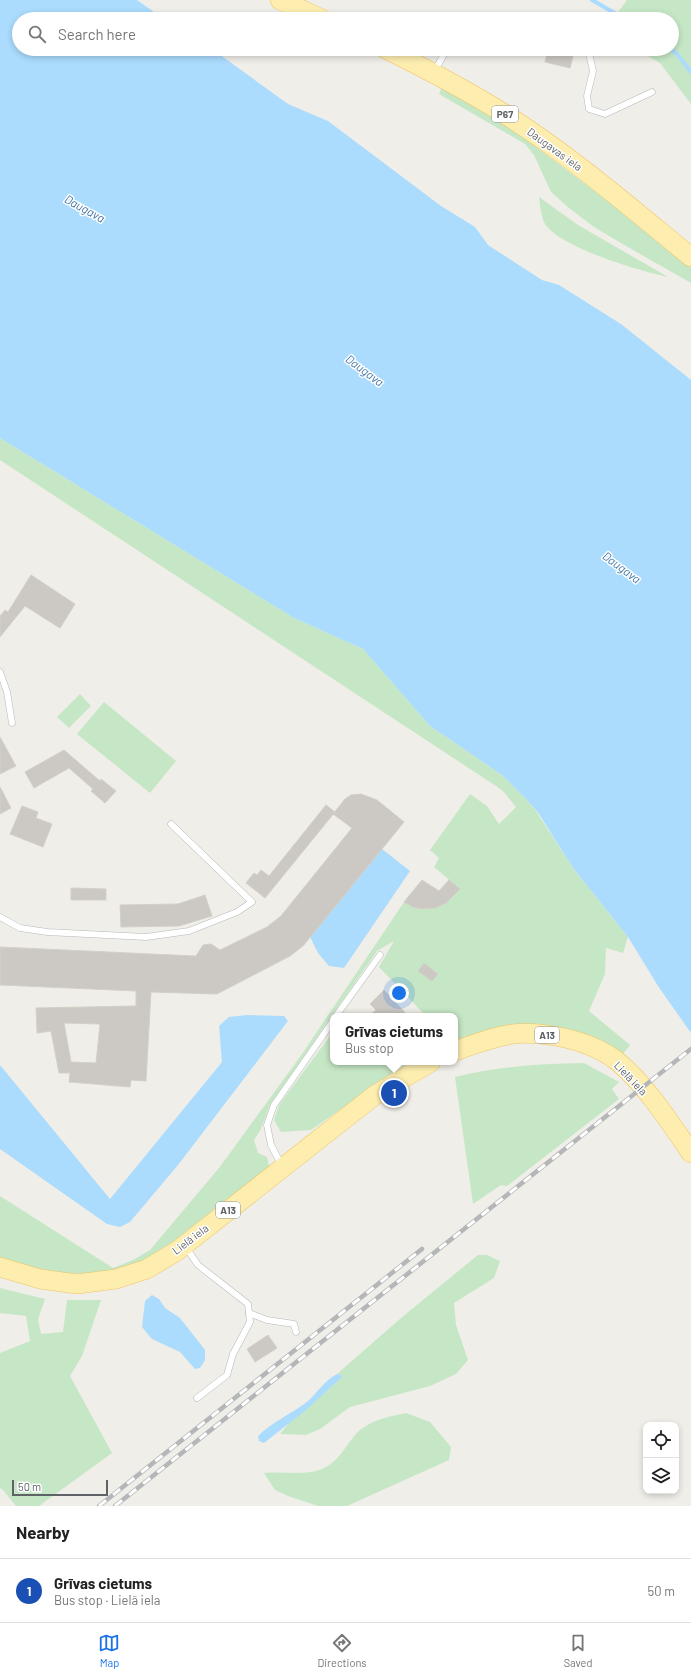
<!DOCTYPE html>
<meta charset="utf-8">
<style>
:root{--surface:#fff;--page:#f6f6f6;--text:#222;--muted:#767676;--line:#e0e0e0;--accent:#1a73e8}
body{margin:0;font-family:Barlow,sans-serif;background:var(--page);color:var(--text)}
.controls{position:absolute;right:12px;bottom:12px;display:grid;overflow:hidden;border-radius:8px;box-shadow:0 2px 6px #0003}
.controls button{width:36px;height:36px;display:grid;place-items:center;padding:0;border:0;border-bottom:1px solid var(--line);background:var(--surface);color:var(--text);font:20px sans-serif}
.scale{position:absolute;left:12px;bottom:10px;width:96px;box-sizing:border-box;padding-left:4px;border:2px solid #5f6367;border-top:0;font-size:11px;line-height:14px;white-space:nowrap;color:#5f6367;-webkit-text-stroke:3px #fff;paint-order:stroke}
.you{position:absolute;left:399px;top:993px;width:14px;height:14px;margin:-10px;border:3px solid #fff;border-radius:50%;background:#1a73e8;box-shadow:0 0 0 6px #1a73e833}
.badge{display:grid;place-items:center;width:26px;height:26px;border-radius:50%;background:var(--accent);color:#fff;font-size:13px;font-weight:700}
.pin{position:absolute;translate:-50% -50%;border:2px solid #fff;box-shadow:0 1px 4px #0006}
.popup{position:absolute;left:330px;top:1013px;width:128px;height:52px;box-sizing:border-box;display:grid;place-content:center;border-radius:8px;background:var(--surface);filter:drop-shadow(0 1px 3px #0005);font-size:13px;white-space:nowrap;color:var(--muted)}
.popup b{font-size:15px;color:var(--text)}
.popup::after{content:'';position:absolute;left:50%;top:100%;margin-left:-8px;border:8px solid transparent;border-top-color:var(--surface)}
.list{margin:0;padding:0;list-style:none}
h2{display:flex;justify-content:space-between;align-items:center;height:52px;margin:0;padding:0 16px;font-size:17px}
h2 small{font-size:13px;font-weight:400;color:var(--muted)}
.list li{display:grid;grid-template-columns:26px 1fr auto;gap:12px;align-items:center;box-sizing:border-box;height:64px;padding:0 16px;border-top:1px solid var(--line)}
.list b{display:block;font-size:15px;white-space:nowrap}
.list p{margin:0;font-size:13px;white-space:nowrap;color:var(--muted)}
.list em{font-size:13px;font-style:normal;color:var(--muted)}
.icon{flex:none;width:22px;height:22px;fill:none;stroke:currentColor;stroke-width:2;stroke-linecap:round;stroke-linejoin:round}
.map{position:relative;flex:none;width:691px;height:1506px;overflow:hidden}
.search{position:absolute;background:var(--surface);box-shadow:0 2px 6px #0003;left:12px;right:12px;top:12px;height:44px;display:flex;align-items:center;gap:10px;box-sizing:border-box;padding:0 14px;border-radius:22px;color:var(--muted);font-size:15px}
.sheet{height:116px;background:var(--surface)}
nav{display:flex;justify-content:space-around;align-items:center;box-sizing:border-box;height:56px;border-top:1px solid var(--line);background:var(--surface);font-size:11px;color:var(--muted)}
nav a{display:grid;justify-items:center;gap:2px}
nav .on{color:var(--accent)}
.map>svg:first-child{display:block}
.green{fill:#c6e7c5}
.water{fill:#abdcfd}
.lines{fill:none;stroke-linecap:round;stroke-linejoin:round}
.stream{stroke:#abdcfd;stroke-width:4}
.building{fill:#ccc9c4;stroke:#d5d0c6;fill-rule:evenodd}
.lane-casing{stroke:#b5b8bb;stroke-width:7}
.primary-casing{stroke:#eec263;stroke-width:20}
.lane{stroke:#fff;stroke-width:6}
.primary{stroke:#fdeeb0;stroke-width:19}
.rail-casing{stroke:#b5b6b7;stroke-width:4.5}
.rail{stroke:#fff;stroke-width:3;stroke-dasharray:9;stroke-linecap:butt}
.labels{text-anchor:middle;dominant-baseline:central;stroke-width:3;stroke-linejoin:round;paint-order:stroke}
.shield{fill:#fff;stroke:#8f9295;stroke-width:1}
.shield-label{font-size:10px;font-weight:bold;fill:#5f6367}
.street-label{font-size:11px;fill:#5f6367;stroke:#fff}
.water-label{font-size:12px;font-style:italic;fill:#4478a7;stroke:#fff}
</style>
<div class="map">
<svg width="691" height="1506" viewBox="0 0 691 1506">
<rect width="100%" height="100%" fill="#f0eee8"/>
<g class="green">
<polygon points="627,0 691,0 691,104 660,63 636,49 672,49 672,19 613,19"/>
<polygon points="442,87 519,134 646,230 691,268 691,283 626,246 594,227 569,208 551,192 534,155 525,144 439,94"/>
<path d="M539 197 578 225 668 277C640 271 561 248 545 224 541 216 540 205 539 197Z"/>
<path d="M0 438 294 618 363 649 430 726 502 775 527 800 538 814 573 868 628 937 623 953 606 948 605 974 589 1011 630 1045 623 1054 593 1036 557 1027 513 1026 464 1037 455 1041V1016H421L423 1013 379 967 394 941 377 951 270 1105 260 1131 254 1140 258 1153 267 1157 269 1166 265 1173C245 1188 225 1204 205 1219 182 1237 158 1256 131 1266 89 1281 40 1272 0 1257V1196L113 1268 133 1260 150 1250 219 1168 302 1054 404 902C410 904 417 908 422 909 438 911 451 900 460 889L434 867 439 858 430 850 470 794 487 806 499 824 516 807 503 791 496 786 0 460Z"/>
<polygon points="80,694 91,706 69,728 57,717"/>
<polygon points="104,702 176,761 150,793 77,734"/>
<polygon points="333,1032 333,1062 408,1062 311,1130 281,1132 274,1120 279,1105"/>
<path d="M584 1063 619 1082 612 1089 619 1099 507 1186 501 1185 473 1204 455 1077C498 1066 540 1064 584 1063Z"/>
<polygon points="478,1255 487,1255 500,1261 494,1278 454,1303 456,1325 468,1360 456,1374 430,1386 350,1407 320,1429 306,1435 280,1434 290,1422 343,1376 337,1374 401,1318"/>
<polygon points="0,1288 45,1299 38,1319 41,1334 63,1332 67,1300 101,1300 82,1356 70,1376 112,1453 39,1506 16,1506 3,1490 0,1488 0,1353 30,1341 26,1316 0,1313"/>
<path d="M406 1413 430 1422 451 1447 449 1460 347 1506H318L288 1496 275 1490 264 1473C282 1471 305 1476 322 1469 339 1462 345 1446 356 1434 369 1420 388 1417 406 1413Z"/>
</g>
<g class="water">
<polygon points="0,0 137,0 164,19 19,19 19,49 212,49 288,104 328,121 441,206 475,227 488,245 542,280 559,285 621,324 691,380 691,1033 658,986 628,937 573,868 539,814 527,800 502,775 430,726 363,649 294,618 0,438"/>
<polygon points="382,849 410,871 344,968 329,966 318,953 310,937"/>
<polygon points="247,1015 284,1016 288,1021 178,1165 130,1222 120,1227 107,1224 0,1149 0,1065 110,1199 222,1062 219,1026 229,1017"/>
<polygon points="152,1295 159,1299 165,1308 180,1318 205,1350 205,1360 200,1368 195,1369 180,1352 152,1339 142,1327 145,1301"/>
<path d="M337 1374 343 1376 306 1410 264 1443 259 1441 258 1436C272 1422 291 1414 307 1402 318 1392 324 1381 337 1374Z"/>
</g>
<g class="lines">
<g class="stream">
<polyline points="592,0 625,19"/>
<polyline points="671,49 677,54 691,72"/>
</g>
</g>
<g class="building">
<polygon points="548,49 575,49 570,68 545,62"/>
<polygon points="31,575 75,604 60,628 25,606 0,637 0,616 5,610 8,612"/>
<polygon points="0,737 16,766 0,774"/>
<polygon points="64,750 100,781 101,779 116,791 105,803 91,791 93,789 69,768 34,788 25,772"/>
<polygon points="0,787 11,808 0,814"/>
<path d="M361 794 377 800 404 822 303 946 290 956 217 994 151 992 146 1081 131 1080 130 1087 69 1082 70 1073H59L51 1031 37 1033 36 1008 136 1006V991L0 985V947L196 956 203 945 211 944 220 950 267 927 281 916 352 828 333 814 345 799 351 795ZM64 1023 100 1024 96 1063 71 1062Z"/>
<polygon points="326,805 335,812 265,898 246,883 254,873 257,875 261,870 269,876"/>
<polygon points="22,806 38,812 36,818 52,824 43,847 10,834"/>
<polygon points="422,880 439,891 449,880 460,889 446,903 435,908 422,909 413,907 404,902"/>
<polygon points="71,888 106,889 106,900 71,900"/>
<polygon points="205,895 212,916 179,926 121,927 120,905 178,904"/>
<polygon points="424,963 438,974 432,981 418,971"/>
<polygon points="384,990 400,1007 408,1016 369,1016 376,1010 370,1004"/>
<polygon points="268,1335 277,1348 255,1362 247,1349"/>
</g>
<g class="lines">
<g class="lane-casing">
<g id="lane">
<polyline points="588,49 593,71 587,96 589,109 605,114 652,92"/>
<polyline points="434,72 447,49"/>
<polyline points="0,672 7,692 12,723"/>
<polyline points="0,917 20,928 47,932 146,937 189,931 237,912 252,902 171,824"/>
<polyline points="336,1016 380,955"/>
<polyline points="282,1166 271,1145 267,1125 274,1105 333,1021"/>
<polyline points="185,1246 198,1265 248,1304 250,1322 233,1354 227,1375 197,1398"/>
<polyline points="249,1313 267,1320 294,1324 296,1332"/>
</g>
</g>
<g class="primary-casing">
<g id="primary">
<polyline points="280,0 322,19"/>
<path d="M386 49C426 69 465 89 503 113 570 155 630 207 691 257"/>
<path d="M455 1051C474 1044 493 1037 513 1034 526 1032 543 1034 555 1036 577 1040 599 1047 617 1061 646 1085 669 1121 691 1153"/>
<polyline points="0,1267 40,1279 77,1284 116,1279 147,1269 177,1251 375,1095 431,1062"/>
</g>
</g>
<use href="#lane" class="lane"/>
<use href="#primary" class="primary"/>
<g class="rail-casing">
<g id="rail">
<polyline points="99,1506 422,1249"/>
<polyline points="115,1506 691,1049"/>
</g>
</g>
<use href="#rail" class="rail"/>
</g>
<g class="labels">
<g class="shield">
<rect x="492" y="106" width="26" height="16" rx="3"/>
<rect x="535" y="1027" width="24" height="16" rx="3"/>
<rect x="216" y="1202" width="24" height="16" rx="3"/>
</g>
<g class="shield-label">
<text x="505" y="114">P67</text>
<text x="547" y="1035">A13</text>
<text x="228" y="1210">A13</text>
</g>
<g class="street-label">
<text transform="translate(555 149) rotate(36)">Daugavas iela</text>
<text transform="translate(631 1078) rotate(46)">Lielā iela</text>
<text transform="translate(190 1239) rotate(-37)">Lielā iela</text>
</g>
<g class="water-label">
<text transform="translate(85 208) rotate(29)">Daugava</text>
<text transform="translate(365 370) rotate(37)">Daugava</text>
<text transform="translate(622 567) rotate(37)">Daugava</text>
</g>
</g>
</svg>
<div class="controls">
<button><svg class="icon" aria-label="locate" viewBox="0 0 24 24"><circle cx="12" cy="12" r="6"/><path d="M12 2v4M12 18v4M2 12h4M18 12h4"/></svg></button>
<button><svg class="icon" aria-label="layers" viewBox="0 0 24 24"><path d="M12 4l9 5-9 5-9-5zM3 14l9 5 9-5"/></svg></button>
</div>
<div class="scale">50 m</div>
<div class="you"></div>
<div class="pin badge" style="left:394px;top:1093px;background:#1a4fb4">1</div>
<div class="popup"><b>Grīvas cietums</b>Bus stop</div>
<div class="search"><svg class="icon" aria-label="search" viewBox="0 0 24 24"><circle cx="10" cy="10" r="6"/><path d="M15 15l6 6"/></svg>Search here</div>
</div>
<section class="sheet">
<h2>Nearby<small></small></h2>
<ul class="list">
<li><span class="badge" style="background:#1a4fb4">1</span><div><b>Grīvas cietums</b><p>Bus stop · Lielā iela</p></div><em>50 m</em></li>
</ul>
</section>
<nav>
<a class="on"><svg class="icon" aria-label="map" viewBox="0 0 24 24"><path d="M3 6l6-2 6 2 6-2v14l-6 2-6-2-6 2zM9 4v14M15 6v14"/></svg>Map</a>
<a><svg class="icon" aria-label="directions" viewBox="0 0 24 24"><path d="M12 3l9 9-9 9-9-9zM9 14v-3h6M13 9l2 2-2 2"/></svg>Directions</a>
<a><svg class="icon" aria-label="saved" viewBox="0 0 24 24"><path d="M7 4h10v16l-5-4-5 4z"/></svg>Saved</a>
</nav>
